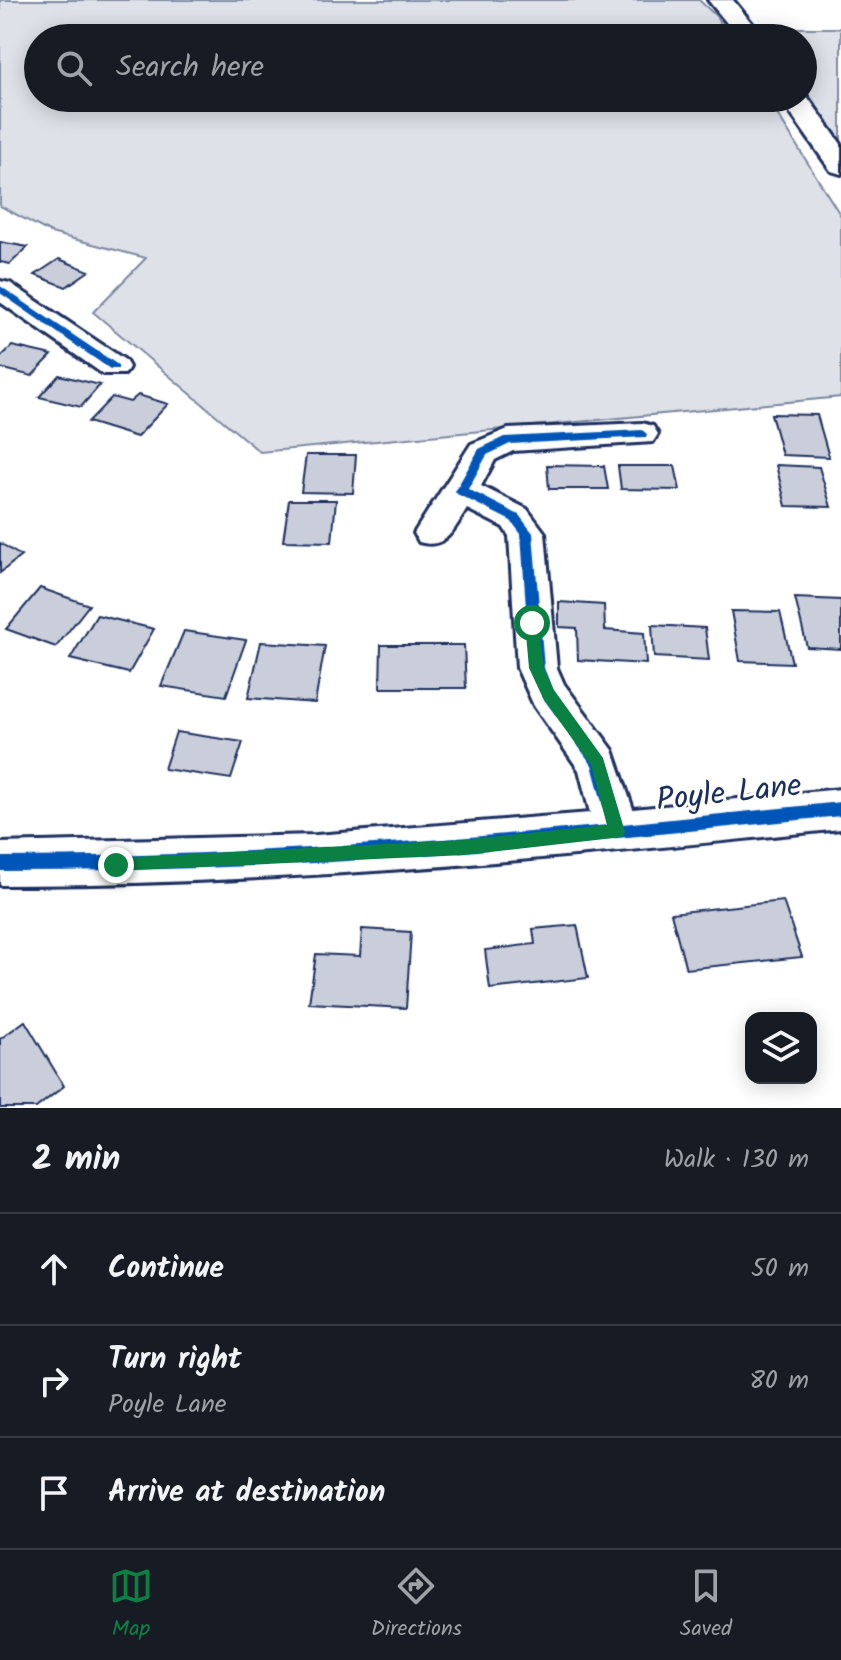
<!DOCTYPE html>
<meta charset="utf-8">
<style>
:root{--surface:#171b24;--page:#242831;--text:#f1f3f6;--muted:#9ea1a6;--line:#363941;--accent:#0b8043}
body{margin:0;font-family:Kalam,sans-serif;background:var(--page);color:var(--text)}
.controls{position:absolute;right:24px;bottom:24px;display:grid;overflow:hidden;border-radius:16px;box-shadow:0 4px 20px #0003}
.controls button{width:72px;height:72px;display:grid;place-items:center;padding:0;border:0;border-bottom:2px solid var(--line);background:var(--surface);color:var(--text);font:40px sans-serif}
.stop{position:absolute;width:24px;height:24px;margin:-18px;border:6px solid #0b8043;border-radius:50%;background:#fff}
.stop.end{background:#0b8043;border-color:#fff;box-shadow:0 2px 8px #0008}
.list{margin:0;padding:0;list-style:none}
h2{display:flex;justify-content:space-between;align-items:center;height:104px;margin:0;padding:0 32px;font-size:34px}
h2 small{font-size:26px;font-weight:400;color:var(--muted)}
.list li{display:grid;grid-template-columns:52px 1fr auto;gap:24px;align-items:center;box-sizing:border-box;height:112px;padding:0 32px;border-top:2px solid var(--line)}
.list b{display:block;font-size:30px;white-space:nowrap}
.list p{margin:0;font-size:26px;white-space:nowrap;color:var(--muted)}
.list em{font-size:26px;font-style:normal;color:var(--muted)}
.icon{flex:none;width:44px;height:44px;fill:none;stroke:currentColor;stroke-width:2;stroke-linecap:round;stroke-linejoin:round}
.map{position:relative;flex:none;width:841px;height:1108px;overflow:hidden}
.search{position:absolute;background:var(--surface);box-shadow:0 4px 20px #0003;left:24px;right:24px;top:24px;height:88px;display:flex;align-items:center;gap:20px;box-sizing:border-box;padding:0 28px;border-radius:44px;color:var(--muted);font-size:30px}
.sheet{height:440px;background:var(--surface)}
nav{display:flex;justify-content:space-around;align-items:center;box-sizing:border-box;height:112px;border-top:2px solid var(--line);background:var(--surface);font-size:22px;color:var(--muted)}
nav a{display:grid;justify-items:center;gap:4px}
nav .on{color:var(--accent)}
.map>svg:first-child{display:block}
.green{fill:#dee1e7;stroke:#7c88a2;stroke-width:2}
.building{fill:#caceda;stroke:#1b2f5e;stroke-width:2}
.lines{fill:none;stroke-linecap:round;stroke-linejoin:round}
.street-casing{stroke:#1b2f5e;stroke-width:6}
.secondary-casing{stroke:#1b2f5e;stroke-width:6}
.street{fill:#fff;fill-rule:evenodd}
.secondary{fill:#fff;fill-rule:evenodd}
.cycleway-casing{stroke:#fff;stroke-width:5}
.cycleway{fill:#0057b8;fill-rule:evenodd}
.route{fill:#0b8043}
.labels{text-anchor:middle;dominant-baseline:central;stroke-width:6;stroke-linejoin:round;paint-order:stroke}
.near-street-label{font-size:32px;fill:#1b2f5e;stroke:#fff}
</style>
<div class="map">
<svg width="841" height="1108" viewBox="0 0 841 1108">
<rect width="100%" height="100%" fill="#fff"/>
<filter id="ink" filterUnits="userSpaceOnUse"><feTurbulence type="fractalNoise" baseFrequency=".0125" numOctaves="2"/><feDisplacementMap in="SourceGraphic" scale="16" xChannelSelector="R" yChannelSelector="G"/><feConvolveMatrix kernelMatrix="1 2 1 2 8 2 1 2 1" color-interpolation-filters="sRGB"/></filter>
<g filter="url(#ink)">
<g class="green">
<polygon points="0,0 699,0 716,16 730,38 38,38 38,98 767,98 841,216 841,397 260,452 93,312 146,258 51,233 0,206"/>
<polygon points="759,28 841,28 841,142 803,88 803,38 766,38"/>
</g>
<g class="building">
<polygon points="0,242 28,247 10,264 0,262"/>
<polygon points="59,259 89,271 66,287 35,275"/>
<polygon points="12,346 52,355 32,376 0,368 0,358"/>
<polygon points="59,375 100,385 81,407 39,397"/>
<polygon points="138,395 168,404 137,437 88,422 112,397 130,402"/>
<polygon points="771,414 817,415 829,457 782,455"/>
<polygon points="306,455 356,455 353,493 301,492"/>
<polygon points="547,465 604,466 608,489 549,489"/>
<polygon points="776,465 819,467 831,507 786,506"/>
<polygon points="618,466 675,466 680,490 621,489"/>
<polygon points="289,500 336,500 332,542 283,541"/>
<polygon points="0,543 21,556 0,573"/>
<polygon points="40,588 89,605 56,647 6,629"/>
<polygon points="795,598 841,600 841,649 807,647"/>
<polygon points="559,602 604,605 605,630 644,633 646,664 578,660 577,628 559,627"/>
<polygon points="731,611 780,612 792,663 740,661"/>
<polygon points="97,615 154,629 129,673 70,659"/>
<polygon points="652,625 705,628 709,660 654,657"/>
<polygon points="184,631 246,640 226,696 161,686"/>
<polygon points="261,642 325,646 315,703 248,698"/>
<polygon points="381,645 464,645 466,688 380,688"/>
<polygon points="176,732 243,742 231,779 164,769"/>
<polygon points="783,901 802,957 686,969 671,913"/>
<polygon points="577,925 588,978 490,989 485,950 535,944 533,929"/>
<polygon points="362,929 411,932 406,1008 309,1003 316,954 360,956"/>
<polygon points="25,1021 64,1086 36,1108 0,1108 0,1039"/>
</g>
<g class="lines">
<g class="street-casing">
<g id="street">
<polygon points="0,281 10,283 125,360 129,367 125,374 103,374 0,302"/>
<path d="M642 423 653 426 658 434 653 442 513 451 495 460 481 486 527 509 545 533 557 668 564 684 613 750 633 809 841 789V829C561 858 282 885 0 885V843L316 835 590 813 579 770 534 706 517 668 509 536 503 527 467 509C454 529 446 550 419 542L414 533 471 444 508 429Z"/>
</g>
</g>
<g class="secondary-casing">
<g id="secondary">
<polygon points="708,0 733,0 764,38 739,38"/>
<polygon points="804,92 841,144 841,174 831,171 780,98 803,98"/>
</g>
</g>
<use href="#street" class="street"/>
<use href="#secondary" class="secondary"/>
<g class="cycleway-casing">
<g id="cycleway">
<polygon points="0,286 118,365 118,369 110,369 0,293"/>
<path d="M642 430 647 434 646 437 510 444 487 455 468 489 519 515 533 533 544 668 553 691 603 759 622 824 841 802V816C666 833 491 852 315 863 210 869 105 871 0 871V857C203 857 405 844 608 825L592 765 543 698 530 668 521 534 511 521 457 494 455 491 479 449 504 437Z"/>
</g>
</g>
<use href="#cycleway" class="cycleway"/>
</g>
</g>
<polygon class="route" points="532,618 538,623 544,668 554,690 603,758 625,832 622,837 463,855 110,871 107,865 116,858 463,840 607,825 591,765 543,698 529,668 525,623"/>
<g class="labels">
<g class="near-street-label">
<text transform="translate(729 794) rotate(-6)">Poyle Lane</text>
</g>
</g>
</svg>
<div class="controls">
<button><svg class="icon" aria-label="layers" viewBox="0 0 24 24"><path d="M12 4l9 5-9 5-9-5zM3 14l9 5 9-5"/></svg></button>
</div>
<div class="stop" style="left:532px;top:623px"></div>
<div class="stop end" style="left:116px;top:865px"></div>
<div class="search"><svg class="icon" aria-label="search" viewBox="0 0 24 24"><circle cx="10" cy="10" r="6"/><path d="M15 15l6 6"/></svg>Search here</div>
</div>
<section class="sheet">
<h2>2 min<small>Walk · 130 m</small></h2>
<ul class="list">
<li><svg class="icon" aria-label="ahead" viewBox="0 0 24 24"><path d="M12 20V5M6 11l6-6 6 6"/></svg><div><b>Continue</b></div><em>50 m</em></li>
<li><svg class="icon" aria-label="right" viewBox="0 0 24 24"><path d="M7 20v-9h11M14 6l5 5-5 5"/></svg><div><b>Turn right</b><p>Poyle Lane</p></div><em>80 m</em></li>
<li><svg class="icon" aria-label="arrive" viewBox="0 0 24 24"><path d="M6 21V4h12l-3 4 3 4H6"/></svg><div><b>Arrive at destination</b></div></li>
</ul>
</section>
<nav>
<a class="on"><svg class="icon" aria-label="map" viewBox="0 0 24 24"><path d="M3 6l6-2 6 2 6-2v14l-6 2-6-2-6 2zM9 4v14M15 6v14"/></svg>Map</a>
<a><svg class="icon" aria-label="directions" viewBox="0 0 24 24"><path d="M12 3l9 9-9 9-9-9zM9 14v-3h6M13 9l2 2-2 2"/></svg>Directions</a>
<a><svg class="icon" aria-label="saved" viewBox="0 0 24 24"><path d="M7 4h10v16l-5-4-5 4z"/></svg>Saved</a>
</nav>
